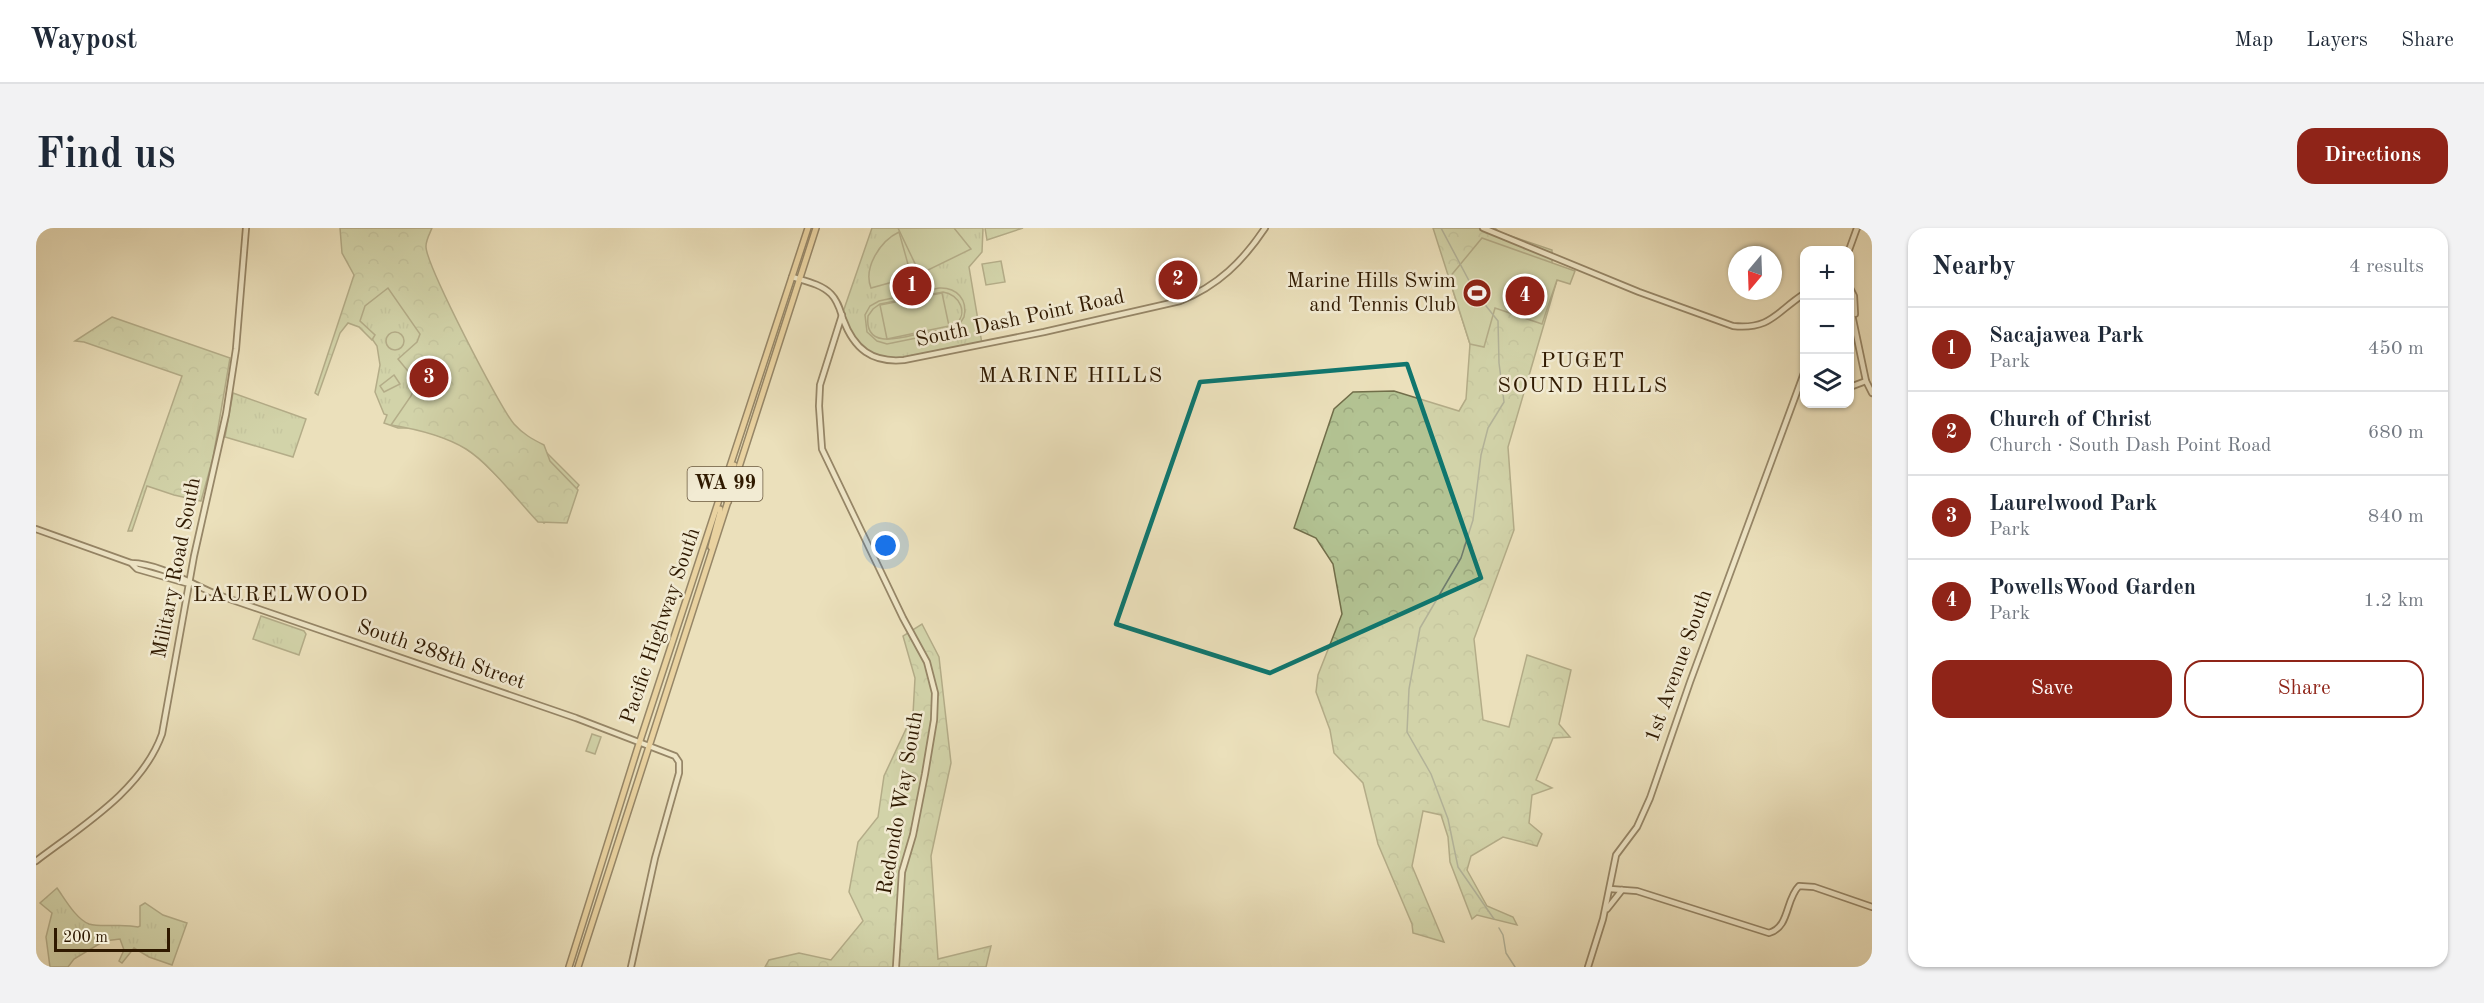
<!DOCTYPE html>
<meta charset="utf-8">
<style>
:root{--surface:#fff;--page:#f2f2f3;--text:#1f2937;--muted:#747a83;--line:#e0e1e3;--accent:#8f2418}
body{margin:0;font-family:"Old Standard TT",serif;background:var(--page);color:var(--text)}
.controls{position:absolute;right:18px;top:18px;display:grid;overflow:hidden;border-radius:12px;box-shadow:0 2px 4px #0004}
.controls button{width:54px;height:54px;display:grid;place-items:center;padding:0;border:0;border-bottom:2px solid var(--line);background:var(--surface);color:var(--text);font:30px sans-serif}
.compass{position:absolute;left:1692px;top:18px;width:54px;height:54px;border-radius:50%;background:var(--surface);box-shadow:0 2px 4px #0004;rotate:199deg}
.scale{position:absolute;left:18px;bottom:15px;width:116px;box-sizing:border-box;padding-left:6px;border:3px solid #2f1900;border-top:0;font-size:16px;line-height:21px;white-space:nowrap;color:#2f1900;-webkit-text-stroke:4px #f2ebd3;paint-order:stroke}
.you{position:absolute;left:850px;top:318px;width:21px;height:21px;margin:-15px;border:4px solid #fff;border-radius:50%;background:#1a73e8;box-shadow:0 0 0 9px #1a73e833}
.badge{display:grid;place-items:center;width:39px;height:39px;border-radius:50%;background:var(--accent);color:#fff;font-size:20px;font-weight:700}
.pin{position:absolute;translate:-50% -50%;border:3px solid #fff;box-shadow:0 2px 6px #0006}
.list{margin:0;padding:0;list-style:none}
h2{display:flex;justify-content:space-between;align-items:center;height:78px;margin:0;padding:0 24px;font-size:26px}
h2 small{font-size:20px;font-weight:400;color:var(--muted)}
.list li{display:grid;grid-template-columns:39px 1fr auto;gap:18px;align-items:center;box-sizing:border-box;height:84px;padding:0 24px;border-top:2px solid var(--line)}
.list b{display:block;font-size:22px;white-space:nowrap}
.list p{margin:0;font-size:20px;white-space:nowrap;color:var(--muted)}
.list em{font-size:20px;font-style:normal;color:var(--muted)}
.actions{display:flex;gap:12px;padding:18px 24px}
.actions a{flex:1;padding:14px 0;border:2px solid var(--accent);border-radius:18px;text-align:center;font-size:21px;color:var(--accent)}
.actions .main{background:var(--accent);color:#fff}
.icon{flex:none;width:33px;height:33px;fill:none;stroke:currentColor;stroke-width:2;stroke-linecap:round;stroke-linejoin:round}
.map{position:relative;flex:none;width:1836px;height:739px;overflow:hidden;border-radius:18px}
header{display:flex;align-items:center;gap:36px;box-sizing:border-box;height:84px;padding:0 30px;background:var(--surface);border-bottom:2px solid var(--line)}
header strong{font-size:28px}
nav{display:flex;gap:33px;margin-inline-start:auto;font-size:21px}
.intro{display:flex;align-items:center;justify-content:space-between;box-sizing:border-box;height:144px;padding:0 36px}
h1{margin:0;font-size:42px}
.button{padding:15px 27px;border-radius:18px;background:var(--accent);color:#fff;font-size:21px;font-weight:700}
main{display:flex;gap:36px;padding:0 36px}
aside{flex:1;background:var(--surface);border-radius:18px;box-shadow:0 2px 4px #0004}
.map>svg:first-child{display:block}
.grass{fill:url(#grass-tufts);stroke:#716e4a;stroke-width:1.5}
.forest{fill:url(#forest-crowns);stroke:#716e4a;stroke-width:1.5}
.garden{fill:#b3c393;stroke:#716e4a;stroke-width:1.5;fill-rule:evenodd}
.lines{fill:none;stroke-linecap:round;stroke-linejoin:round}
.stream{stroke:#6f7b6d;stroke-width:1.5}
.secondary-casing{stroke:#2f1900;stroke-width:8}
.primary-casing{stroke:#2f1900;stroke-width:8}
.secondary{stroke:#f2ebd3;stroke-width:4.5}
.primary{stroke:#e6c07e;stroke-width:5}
.marked{fill:none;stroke:#0f766e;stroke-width:4.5;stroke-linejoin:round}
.labels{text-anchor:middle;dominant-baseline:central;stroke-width:5;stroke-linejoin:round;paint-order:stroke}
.shield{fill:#f2ebd3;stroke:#6a583f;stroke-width:1.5}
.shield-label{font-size:20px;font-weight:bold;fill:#2f1900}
.poi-label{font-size:21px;fill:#2f1900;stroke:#f2ebd3;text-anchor:end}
.street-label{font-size:21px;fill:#2f1900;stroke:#f2ebd3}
.neighbourhood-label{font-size:22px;letter-spacing:1.5px;fill:#2f1900;stroke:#f2ebd3}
</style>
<header>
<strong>Waypost</strong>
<nav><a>Map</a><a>Layers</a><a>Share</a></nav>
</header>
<div class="intro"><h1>Find us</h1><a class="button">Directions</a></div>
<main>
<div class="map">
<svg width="1836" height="739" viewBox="0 0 1836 739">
<defs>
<pattern id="grass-tufts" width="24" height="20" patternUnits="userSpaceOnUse" patternTransform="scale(1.5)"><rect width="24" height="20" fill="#b3c393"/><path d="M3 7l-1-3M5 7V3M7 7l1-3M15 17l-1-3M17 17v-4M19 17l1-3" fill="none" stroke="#9aa77d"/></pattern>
<pattern id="forest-crowns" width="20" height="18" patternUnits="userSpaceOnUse" patternTransform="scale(1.5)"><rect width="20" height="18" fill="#b3c393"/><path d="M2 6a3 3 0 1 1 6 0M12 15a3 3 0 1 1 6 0" fill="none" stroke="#9aa77d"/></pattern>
</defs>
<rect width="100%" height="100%" fill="#ebe0bb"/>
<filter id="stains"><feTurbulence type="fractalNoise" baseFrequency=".00333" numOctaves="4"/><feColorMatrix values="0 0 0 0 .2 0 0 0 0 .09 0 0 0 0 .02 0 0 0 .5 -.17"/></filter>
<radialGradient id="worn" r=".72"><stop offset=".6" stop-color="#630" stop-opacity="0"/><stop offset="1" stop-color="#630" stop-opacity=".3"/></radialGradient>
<g class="grass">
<polygon points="836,0 947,0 946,24 933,39 946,116 852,132 823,120 806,87"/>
<polygon points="389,16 390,29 430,125 474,197 510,224 543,257 532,273 528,284 508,295 443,230 422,215 381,200 362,200 348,195 351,187 348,186 339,164 344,137 341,118 328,99 309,87"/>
<polygon points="197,165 270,191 257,229 189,209"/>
<polygon points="225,388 268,403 270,406 263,427 217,411"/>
<polygon points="556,506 565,509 559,526 550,523"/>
<path d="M21 660C29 671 40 691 53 696 67 700 86 695 102 699L104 698V678L109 675 127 687 151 695 136 737 113 729 98 720 86 735 83 733 88 722 84 711 68 713 38 731 32 739H14L10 709 16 685 4 675Z"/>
</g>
<g class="forest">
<path d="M304 0H396C394 5 390 12 390 18 389 35 464 180 478 196 487 206 496 211 508 217L514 233 542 262 531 295 502 294C482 273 454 236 430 221 407 207 380 201 355 197L375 168 381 154 362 131 381 114 384 106 352 60 329 78 324 93 339 107 336 112 323 99 312 95 304 105 282 167 279 165 318 47 306 25Z"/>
<polygon points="1397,0 1459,0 1463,4 1516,22 1516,43 1521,52 1472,219 1478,302 1438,411 1447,492 1473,499 1491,427 1535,442 1523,496 1534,509 1517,510 1500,552 1516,560 1496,567 1493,595 1506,606 1501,618 1467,609 1435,628 1431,642 1451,678 1477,689 1481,697 1441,687 1436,691 1414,634 1412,609 1405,587 1387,583 1376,638 1408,714 1377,705 1376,696 1342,616 1327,555 1298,525 1294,502 1280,464 1282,447 1306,386 1297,336 1280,310 1258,300 1298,181 1317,164 1358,163 1423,183 1430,171 1434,116"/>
<polygon points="76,89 194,130 177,230 165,273 138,267 111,258 96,303 92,303 146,148 48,114 39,113"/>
<polygon points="886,396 903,429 915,535 895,628 902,731 955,718 950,739 729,739 733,732 763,725 795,732 827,693 813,664 822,614 842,589 848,548 877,486 879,450 867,408"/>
</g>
<g class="garden">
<polygon points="862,0 918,0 935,21 886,45 883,44"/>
<polygon points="949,0 987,0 951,12"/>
<path d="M863 4 875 47 871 50 835 60C827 40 844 13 863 4Z"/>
<polygon points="1446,10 1539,43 1534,56 1521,52 1506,96 1459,80 1448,119 1434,116 1413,50"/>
<polygon points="965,33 969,54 950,57 946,36"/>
<path d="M903 60C921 59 932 72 928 89L922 99 915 103 851 116 841 113 831 104 829 87 834 78 843 73ZM907 64C923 66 934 86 918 97 910 103 896 103 886 105 867 109 828 123 832 88L837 81 844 76Z"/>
<polygon points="906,65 913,98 851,111 844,77"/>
<circle cx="359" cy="113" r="9"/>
<polygon points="358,147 364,156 348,164 344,158"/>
</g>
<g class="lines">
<g class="stream">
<polyline points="1405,0 1439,64 1462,93 1463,135 1468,174 1452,200 1445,227 1437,292 1425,330 1384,400 1373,461 1371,504 1395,546 1412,591 1422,639 1458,691"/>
<polyline points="1463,700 1467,707 1470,725 1479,739"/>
</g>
<g class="secondary-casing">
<g id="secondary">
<path d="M1447 0 1603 64 1697 98C1735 102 1741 83 1768 66"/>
<polyline points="1813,22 1821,0"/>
<path d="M756 49C769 53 785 56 795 66 802 73 804 82 807 91 818 121 836 135 868 132L1008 104 1144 73C1182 58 1207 33 1229 0"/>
<polyline points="1814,60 1818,68 1819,86"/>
<polyline points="1814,77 1830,153 1836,165"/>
<polyline points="806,87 784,157 783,178 786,221 867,390 891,434 899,465 898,492 889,546 877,607 866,644 860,739"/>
<polyline points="1814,159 1830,153"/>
<path d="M0 301 95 335C126 336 154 356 182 367L540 490 639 528 643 534V545L619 630 595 739"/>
<polyline points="96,336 101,341 150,355"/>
<path d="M0 633C46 598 106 562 126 506L158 328 190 186 200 121 210 0"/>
<path d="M1574 661 1601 663 1733 705C1754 699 1749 672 1763 658L1778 659 1836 679"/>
<polyline points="1571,681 1586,662"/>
<polyline points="1552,739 1567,691 1580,627 1601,599 1614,570 1654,454 1768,145"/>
</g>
</g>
<g class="primary-casing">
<g id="primary">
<polyline points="692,274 689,270 698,237"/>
<polyline points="675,319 684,285 684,281 681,281"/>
<polyline points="533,739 601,522 772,0"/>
<polyline points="542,739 780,0"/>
</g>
</g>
<use href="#secondary" class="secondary"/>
<use href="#primary" class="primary"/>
</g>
<path d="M0 0H1836V739H0ZM1371 136 1445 350 1234 445 1080 396 1164 154Z" fill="#ebe0bb" fill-opacity=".55" fill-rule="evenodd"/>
<path class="marked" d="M1371 136 1445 350 1234 445 1080 396 1164 154Z"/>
<defs>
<g id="stadium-disc" transform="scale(1.5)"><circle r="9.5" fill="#8f2418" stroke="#f2ebd3"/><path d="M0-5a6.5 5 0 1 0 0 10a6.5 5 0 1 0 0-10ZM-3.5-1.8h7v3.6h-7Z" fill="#fff"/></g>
</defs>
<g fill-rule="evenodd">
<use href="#stadium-disc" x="1441" y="65"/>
</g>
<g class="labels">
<rect class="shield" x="651.5" y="239" width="75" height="34" rx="4.5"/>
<g class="shield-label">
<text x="689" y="256">WA 99</text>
</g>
<g class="poi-label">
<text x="1420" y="53">Marine Hills Swim<tspan x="1420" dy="24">and Tennis Club</tspan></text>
</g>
<g class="street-label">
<text transform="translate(984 91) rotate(-12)">South Dash Point Road</text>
<text transform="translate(141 340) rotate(-79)">Military Road South</text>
<text transform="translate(625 398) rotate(-71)">Pacific Highway South</text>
<text transform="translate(405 427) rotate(19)">South 288th Street</text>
<text transform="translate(1643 438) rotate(-70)">1st Avenue South</text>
<text transform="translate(865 575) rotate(-80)">Redondo Way South</text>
</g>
<g class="neighbourhood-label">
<text x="1547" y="133">PUGET<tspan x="1547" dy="25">SOUND HILLS</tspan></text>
<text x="1035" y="148">MARINE HILLS</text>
<text x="245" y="367">LAURELWOOD</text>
</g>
</g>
<rect width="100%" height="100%" filter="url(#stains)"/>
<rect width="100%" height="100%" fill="url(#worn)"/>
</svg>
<div class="controls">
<button>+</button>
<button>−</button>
<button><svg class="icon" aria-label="layers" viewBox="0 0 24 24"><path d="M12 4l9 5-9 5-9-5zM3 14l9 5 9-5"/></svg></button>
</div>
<svg class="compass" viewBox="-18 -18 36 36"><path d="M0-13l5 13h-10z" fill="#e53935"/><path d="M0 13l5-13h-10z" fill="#747a83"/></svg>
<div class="scale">200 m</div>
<div class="you"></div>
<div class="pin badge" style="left:876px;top:58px">1</div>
<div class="pin badge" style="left:1142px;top:52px">2</div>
<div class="pin badge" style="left:393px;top:150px">3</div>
<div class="pin badge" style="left:1489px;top:68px">4</div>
</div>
<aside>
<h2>Nearby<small>4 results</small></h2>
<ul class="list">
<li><span class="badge">1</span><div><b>Sacajawea Park</b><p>Park</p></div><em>450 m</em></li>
<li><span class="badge">2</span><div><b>Church of Christ</b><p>Church · South Dash Point Road</p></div><em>680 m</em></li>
<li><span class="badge">3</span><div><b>Laurelwood Park</b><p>Park</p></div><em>840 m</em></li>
<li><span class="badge">4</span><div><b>PowellsWood Garden</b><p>Park</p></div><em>1.2 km</em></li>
</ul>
<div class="actions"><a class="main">Save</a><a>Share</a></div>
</aside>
</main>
